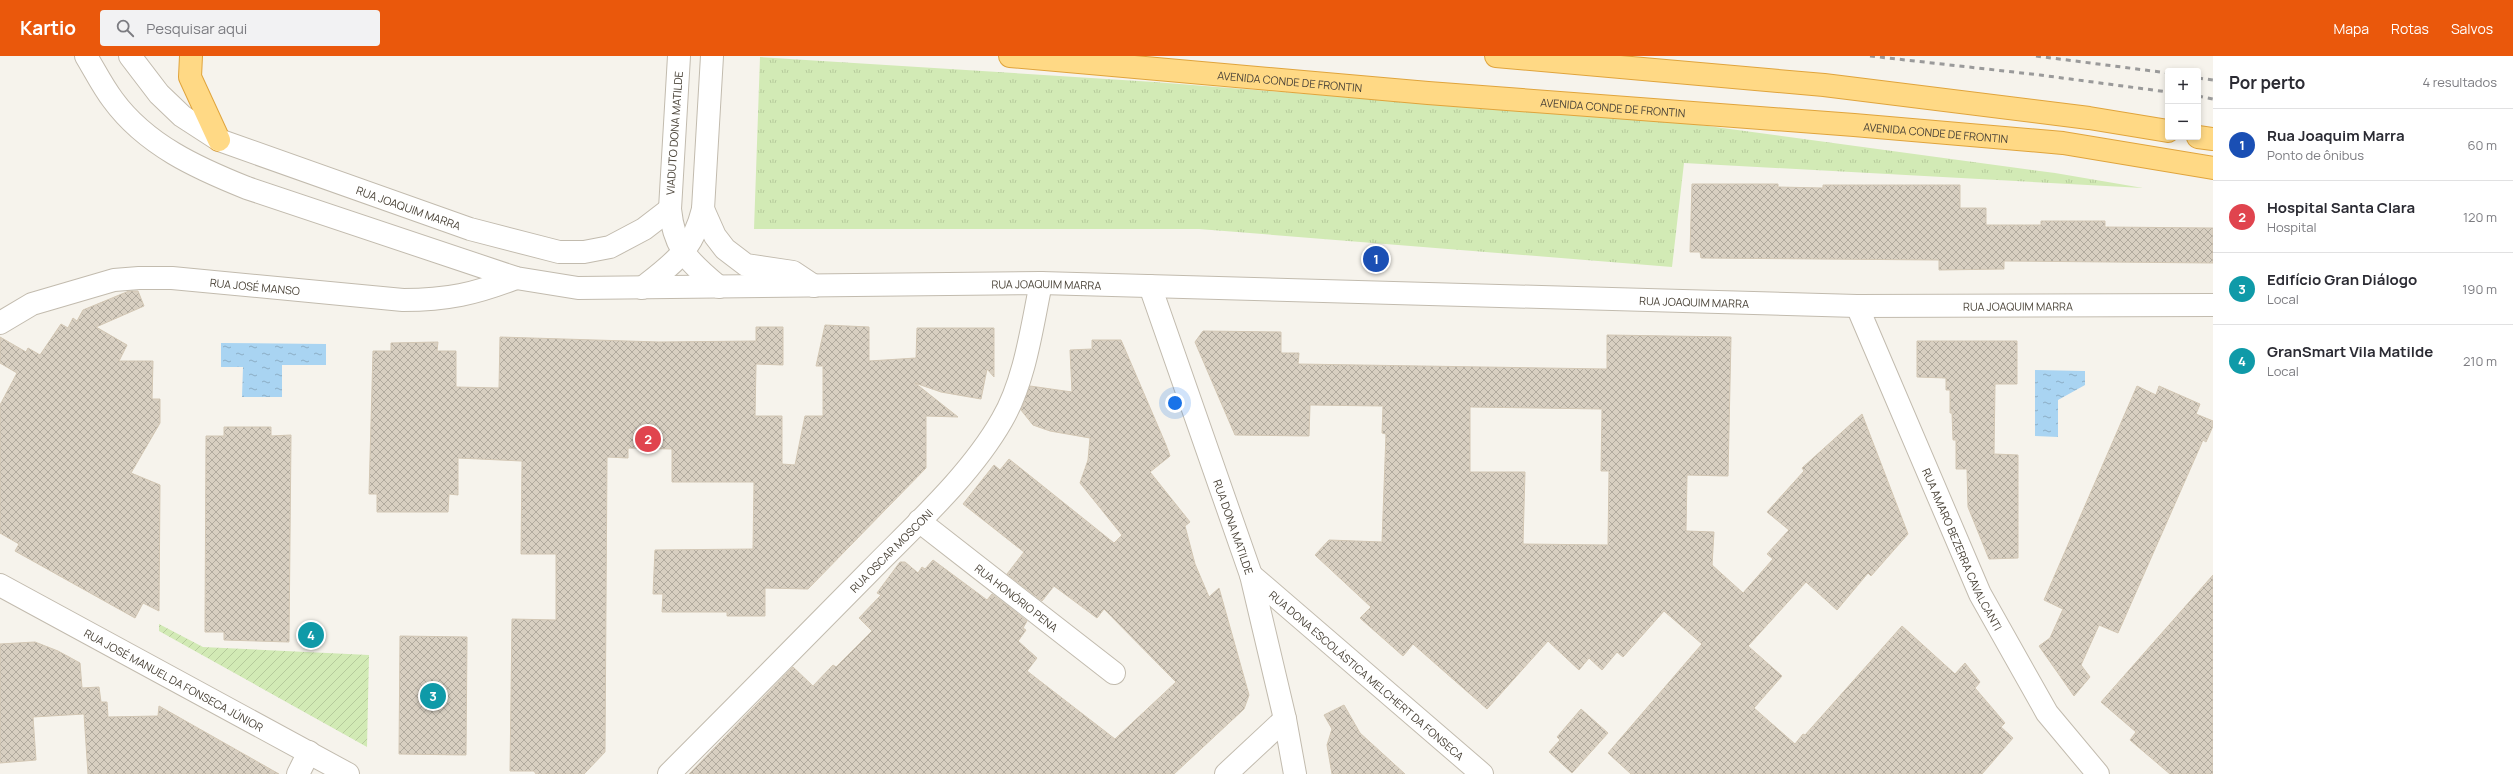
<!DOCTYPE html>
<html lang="pt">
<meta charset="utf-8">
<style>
:root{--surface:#fff;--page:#f2f2f3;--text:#2b2b33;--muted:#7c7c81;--line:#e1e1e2;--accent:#ea580c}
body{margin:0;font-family:Manrope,sans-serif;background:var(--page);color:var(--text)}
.controls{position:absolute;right:12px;top:12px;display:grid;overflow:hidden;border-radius:4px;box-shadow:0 2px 6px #0003}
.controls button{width:36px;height:36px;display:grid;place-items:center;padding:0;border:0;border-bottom:1px solid var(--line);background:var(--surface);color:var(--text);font:20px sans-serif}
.you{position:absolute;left:1175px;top:347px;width:14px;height:14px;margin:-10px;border:3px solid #fff;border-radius:50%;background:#1a73e8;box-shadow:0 0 0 6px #1a73e833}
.badge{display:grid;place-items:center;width:26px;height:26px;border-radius:50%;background:var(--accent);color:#fff;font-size:13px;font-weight:700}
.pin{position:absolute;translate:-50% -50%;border:2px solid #fff;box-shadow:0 1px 4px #0006}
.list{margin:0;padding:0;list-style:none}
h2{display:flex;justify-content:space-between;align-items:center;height:52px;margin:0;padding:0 16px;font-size:17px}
h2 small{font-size:13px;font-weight:400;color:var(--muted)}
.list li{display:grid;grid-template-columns:26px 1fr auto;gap:12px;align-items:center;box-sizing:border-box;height:72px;padding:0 16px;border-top:1px solid var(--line)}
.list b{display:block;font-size:15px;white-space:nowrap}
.list p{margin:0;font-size:13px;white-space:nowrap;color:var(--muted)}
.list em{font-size:13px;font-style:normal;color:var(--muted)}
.icon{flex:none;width:22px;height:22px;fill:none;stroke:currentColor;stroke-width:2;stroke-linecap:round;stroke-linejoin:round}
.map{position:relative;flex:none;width:2213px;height:718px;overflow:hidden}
header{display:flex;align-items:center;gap:24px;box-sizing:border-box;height:56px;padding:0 20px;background:var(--accent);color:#fff}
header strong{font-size:19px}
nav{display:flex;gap:22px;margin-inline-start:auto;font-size:14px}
.search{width:280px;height:36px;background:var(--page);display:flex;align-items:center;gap:10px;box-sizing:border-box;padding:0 14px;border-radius:4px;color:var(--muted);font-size:15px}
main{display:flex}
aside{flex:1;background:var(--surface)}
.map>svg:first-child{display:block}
.grass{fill:url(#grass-tufts)}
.garden{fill:url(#garden-furrows)}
.water{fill:url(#water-ripples)}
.building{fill:url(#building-cross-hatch);stroke:#d3c7b4;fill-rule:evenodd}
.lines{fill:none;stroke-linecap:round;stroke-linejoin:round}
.minor-casing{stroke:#c2bbae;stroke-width:24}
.tertiary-casing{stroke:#c2bbae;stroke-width:24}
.trunk-casing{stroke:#e0a43c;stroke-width:24}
.minor{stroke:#fff;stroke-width:22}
.tertiary{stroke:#fff;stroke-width:22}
.trunk{stroke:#ffd985;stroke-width:22}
.rail{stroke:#9a9a9a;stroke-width:3;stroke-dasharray:5 5;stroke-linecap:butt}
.labels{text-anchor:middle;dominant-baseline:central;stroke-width:4;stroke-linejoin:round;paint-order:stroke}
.street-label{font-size:11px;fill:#4b4439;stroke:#fff}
</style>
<header>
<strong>Kartio</strong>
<div class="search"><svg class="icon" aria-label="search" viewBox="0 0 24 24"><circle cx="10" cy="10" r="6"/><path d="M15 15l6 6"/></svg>Pesquisar aqui</div>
<nav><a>Mapa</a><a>Rotas</a><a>Salvos</a></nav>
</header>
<main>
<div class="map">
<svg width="2213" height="718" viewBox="0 0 2213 718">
<defs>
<pattern id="grass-tufts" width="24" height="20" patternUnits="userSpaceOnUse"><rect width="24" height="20" fill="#d2eab5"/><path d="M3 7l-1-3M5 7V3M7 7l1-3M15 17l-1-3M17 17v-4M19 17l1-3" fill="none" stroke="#b6ca9c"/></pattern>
<pattern id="garden-furrows" width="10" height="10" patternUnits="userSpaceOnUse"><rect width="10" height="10" fill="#d2eab5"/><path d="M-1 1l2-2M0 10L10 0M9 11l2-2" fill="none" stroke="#b6ca9c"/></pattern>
<pattern id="water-ripples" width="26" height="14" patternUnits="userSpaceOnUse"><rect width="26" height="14" fill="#a9d4f2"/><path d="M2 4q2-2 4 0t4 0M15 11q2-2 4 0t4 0" fill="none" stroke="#8caec5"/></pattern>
<pattern id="building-cross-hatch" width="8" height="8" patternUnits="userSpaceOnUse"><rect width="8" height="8" fill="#d8cfc1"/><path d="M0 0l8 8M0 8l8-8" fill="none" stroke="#b1aa9e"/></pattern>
</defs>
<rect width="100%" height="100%" fill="#f6f3ec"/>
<polygon class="grass" points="760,1 1154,26 1693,68 2055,117 2143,132 1684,107 1672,211 1199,173 754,173"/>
<polygon class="garden" points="159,568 203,591 369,599 367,691 159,575"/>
<g class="water">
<polygon points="221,287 326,288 326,309 282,309 282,341 242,341 243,311 221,311"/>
<polygon points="2035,314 2085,315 2085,329 2058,344 2058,381 2035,380"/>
</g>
<g class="building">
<polygon points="1692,128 1778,128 1778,131 1823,132 1823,129 1960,129 1960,152 1986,152 1986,169 2041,169 2041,165 2105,165 2105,171 2213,172 2213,207 2004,205 2004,213 1939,214 1939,204 1701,202 1700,196 1690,196"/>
<polygon points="129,235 138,235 144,250 96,271 127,289 119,305 153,305 152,343 160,343 160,367 131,417 160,429 159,555 143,547 135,562 15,495 19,488 0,477 0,349 17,317 0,307 0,281 26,296 28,292 40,299 61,268 68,272 73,262 77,265 83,254"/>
<polygon points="825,269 869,271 869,305 916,302 917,272 994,272 994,321 987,313 981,343 941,336 915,327 958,361 926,360 926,412 808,533 765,532 765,560 727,560 727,556 662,556 663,538 653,538 655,494 753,493 754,426 672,426 672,393 628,392 628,402 607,401 605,696 584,718 536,718 534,715 510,715 512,563 556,564 556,498 521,498 522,405 458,402 458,439 449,438 448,456 377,456 377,438 369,438 373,295 391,295 391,287 438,286 437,295 456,295 456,331 499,332 500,281 659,286 756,285 756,271 783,271 783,309 756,308 755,360 782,360 782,408 795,409 805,360 823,360 823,310 816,310"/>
<path d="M1203 275 1281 276V297H1299L1298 308 1607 313V279L1731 281 1728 420 1687 419 1686 475 1714 476 1712 509 1743 537 1773 503 1767 498 1789 474 1767 456 1804 415 1802 412 1862 358 1908 478 1871 520 1868 517 1837 554 1806 526 1748 590 1782 620 1754 652 1795 688 1803 678 1805 679 1902 570 1955 618 1965 607 1980 626 1975 632 2005 667 2001 671 2013 682 1982 718H1631L1608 697 1702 588 1664 555 1623 601 1617 596 1602 614 1589 602 1579 614 1548 585 1487 653 1413 588 1403 600 1360 562 1371 551 1315 499 1329 484 1382 486 1386 378 1382 377 1383 350 1310 349 1309 380 1235 379 1195 286ZM1470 351 1602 353 1601 415H1609L1608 489 1523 488 1525 416H1470Z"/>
<polygon points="1092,284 1121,284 1166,389 1170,400 1150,416 1190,466 1185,470 1195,508 1209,541 1219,532 1249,639 1244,653 1174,718 689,718 793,611 813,630 833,609 836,611 872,575 859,562 881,539 877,537 900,506 905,506 918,517 922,511 925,513 933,504 987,544 992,538 1027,565 1023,572 1026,574 1018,585 1037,602 1027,615 1115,683 1176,626 1104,553 1097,562 1054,530 1042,545 1007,518 1024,496 963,448 994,409 1000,414 1009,403 1114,487 1122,479 1080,427 1088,404 1090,382 1050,375 1033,369 1021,354 1030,330 1072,336 1070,294 1092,293"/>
<polygon points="1917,285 2017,285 2017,328 1995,328 1994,398 2018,399 2018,502 1989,503 1968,451 1967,413 1956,413 1956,384 1953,384 1952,357 1950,357 1950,334 1946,334 1946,322 1917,321"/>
<polygon points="2137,330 2156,339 2159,330 2200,348 2196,358 2213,365 2213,370 2206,386 2203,384 2118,577 2099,569 2081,609 2090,621 2074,640 2039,590 2050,582 2063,553 2044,544"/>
<polygon points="224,371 271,371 271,380 291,379 289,586 224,584 224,576 205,576 206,380 224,380"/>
<polygon points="2213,519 2213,718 2170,718 2130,684 2136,676 2101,646"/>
<polygon points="400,580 467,581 466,699 399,698"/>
<polygon points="35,586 58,595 80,607 82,632 99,631 101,646 107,646 108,661 158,660 159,650 279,718 88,718 84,658 33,661 36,704 0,707 0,588"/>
<polygon points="1344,649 1360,677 1405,718 1332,718 1327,689 1332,673 1324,659"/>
<polygon points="1581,653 1608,677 1572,717 1549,696 1560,684 1557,681"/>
</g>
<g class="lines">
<g class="minor-casing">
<g id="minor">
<path id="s1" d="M1857 250 1980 538 2047 657 2098 718"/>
<path id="s2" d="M0 267 32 248 114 224 139 222H172L403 244C447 244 475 238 516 222"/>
<path id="s3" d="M919 465 1114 617"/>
<path id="s4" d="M1251 519 1482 718"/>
<path id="s5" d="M0 529 348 718"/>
<polyline points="298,718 309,696"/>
<path id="s6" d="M669 718C736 651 803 583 869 516 915 469 970 420 1002 364 1025 325 1032 270 1041 227"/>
<polyline points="1226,718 1285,663"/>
</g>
</g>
<g class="tertiary-casing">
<g id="tertiary">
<path id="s7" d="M86 0C95 15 103 31 113 44 146 89 197 112 247 132L516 222 578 232 1041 227 1857 250 2213 249"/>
<path id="s8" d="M130 0 159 38 182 60 219 84 470 173 559 196H584L610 191 644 173 670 153"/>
<path d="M679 0 670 153C674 193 689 206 719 231"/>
<polyline points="703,153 715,180 725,193 746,209 793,216 814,230"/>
<path id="s9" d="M1150 230 1251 519 1285 663 1295 718"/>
<path d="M642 232C674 207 693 194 703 153L712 0"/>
</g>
</g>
<g class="trunk-casing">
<g id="trunk">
<polyline points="191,0 190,21 219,84"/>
<path id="s10" d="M1010 0 1428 37 1854 69 2063 87 2213 112"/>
<polyline points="1496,0 1824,29 2089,62 2168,75"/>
<polyline points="2198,81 2213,83"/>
</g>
</g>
<use href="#minor" class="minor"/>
<use href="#tertiary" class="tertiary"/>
<use href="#trunk" class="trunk"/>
<g class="rail">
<polyline points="1870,0 2040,19 2168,36"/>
<polyline points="2036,0 2168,17"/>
<polyline points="2198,22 2213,24"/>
<polyline points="2198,40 2213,43"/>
</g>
</g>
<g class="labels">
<g class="street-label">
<text stroke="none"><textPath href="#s10" startOffset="281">AVENIDA CONDE DE FRONTIN</textPath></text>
<text stroke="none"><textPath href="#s10" startOffset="605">AVENIDA CONDE DE FRONTIN</textPath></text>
<text stroke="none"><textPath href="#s10" startOffset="929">AVENIDA CONDE DE FRONTIN</textPath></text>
<text transform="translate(674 77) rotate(-86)">VIADUTO DONA MATILDE</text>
<text stroke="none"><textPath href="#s8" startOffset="325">RUA JOAQUIM MARRA</textPath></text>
<text stroke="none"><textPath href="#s7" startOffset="1029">RUA JOAQUIM MARRA</textPath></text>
<text stroke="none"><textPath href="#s2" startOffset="264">RUA JOSÉ MANSO</textPath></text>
<text stroke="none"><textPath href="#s7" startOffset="1677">RUA JOAQUIM MARRA</textPath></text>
<text stroke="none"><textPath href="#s7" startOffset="2001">RUA JOAQUIM MARRA</textPath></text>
<text stroke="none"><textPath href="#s9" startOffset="255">RUA DONA MATILDE</textPath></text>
<text stroke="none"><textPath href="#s1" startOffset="265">RUA AMARO BEZERRA CAVALCANTI</textPath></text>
<text stroke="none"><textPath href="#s6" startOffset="315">RUA OSCAR MOSCONI</textPath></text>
<text stroke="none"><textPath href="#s3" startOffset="124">RUA HONÓRIO PENA</textPath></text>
<text stroke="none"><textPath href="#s4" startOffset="153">RUA DONA ESCOLÁSTICA MELCHERT DA FONSECA</textPath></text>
<text stroke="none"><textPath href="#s5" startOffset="198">RUA JOSÉ MANUEL DA FONSECA JÚNIOR</textPath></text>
</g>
</g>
</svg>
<div class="controls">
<button>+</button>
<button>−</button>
</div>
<div class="you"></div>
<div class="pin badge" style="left:1376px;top:203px;background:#1a4fb4">1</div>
<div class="pin badge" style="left:648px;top:383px;background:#e0444e">2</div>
<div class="pin badge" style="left:433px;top:640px;background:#0f9aa8">3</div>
<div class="pin badge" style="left:311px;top:579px;background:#0f9aa8">4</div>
</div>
<aside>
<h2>Por perto<small>4 resultados</small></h2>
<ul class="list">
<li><span class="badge" style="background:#1a4fb4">1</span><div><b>Rua Joaquim Marra</b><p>Ponto de ônibus</p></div><em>60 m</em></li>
<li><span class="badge" style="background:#e0444e">2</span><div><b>Hospital Santa Clara</b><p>Hospital</p></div><em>120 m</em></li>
<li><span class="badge" style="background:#0f9aa8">3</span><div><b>Edifício Gran Diálogo</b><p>Local</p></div><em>190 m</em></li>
<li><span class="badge" style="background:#0f9aa8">4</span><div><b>GranSmart Vila Matilde</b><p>Local</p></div><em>210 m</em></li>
</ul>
</aside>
</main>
